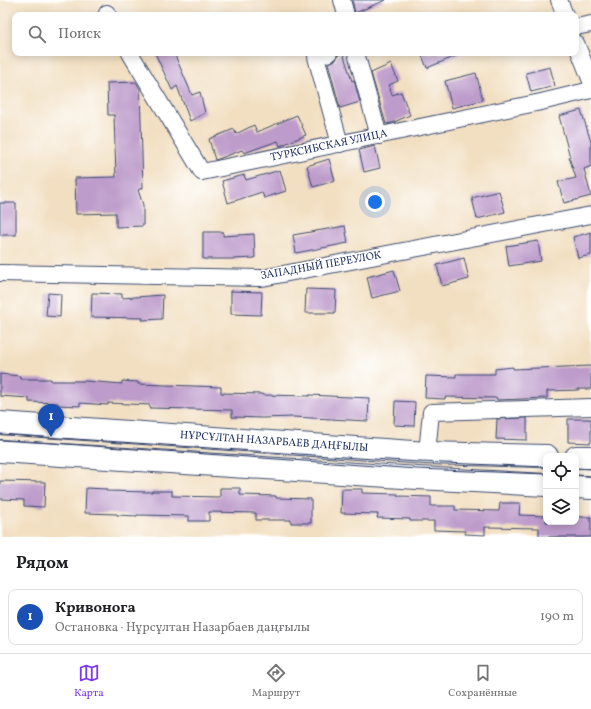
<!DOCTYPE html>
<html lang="ru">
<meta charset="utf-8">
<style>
:root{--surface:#fff;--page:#f2f2f2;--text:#202124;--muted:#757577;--line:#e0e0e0;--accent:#7c3aed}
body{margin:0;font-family:Vollkorn,serif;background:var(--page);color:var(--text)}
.controls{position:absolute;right:12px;bottom:12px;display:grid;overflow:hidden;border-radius:8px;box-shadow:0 2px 10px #0003}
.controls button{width:36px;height:36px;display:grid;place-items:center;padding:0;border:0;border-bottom:1px solid var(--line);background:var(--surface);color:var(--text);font:20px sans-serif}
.you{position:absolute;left:375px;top:202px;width:14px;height:14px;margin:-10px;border:3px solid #fff;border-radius:50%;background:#1a73e8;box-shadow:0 0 0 6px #1a73e833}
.badge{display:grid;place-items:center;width:26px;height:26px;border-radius:50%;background:var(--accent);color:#fff;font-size:13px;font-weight:700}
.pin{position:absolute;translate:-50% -33px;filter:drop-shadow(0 1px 2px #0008)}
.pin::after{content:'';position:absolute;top:21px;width:14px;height:12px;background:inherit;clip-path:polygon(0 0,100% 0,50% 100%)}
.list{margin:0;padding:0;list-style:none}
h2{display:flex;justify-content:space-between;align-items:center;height:52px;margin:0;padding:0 16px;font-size:17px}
h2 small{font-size:13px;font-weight:400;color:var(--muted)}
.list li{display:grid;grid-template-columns:26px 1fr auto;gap:12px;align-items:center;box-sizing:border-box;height:56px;margin:0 8px 8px;padding:0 8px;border:1px solid var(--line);border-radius:8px}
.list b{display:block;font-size:15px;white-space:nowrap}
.list p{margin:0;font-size:13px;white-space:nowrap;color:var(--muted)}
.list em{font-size:13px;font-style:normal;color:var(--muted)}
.icon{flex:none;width:22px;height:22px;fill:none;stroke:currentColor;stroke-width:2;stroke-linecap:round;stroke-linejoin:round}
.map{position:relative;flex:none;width:591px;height:537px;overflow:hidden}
.search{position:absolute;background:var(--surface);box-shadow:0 2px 10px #0003;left:12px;right:12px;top:12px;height:44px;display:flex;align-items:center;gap:10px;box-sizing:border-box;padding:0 14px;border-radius:8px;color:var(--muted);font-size:15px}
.sheet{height:116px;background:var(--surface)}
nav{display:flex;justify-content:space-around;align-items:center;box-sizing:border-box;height:56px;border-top:1px solid var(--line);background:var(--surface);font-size:11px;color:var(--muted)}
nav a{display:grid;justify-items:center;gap:2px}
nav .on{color:var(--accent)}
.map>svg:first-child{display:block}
.building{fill:#bd9bcb}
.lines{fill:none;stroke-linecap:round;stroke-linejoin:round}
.minor-casing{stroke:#3b496d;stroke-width:18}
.highway-casing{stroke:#3b496d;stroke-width:24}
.minor{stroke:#fff;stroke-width:16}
.highway{stroke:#fff;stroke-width:22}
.tram{stroke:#1b2f5e;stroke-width:1}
.labels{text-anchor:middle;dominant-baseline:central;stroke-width:3;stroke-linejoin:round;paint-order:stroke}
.street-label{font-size:11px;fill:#1b2f5e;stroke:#fff}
</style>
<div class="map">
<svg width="591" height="537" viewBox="0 0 591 537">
<rect width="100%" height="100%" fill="#fff"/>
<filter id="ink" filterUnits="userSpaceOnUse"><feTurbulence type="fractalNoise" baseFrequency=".025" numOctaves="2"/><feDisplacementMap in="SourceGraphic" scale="8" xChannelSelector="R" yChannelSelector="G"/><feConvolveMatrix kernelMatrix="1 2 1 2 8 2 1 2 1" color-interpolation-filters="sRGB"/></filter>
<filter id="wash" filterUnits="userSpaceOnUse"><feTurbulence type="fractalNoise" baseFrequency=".012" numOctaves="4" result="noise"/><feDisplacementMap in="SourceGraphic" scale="16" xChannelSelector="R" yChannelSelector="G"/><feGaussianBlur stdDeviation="0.9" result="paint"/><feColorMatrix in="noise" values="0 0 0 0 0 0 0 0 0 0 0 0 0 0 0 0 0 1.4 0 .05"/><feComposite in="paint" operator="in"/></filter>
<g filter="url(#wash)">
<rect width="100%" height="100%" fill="#f2dfc1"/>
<g id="blocks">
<g class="building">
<polygon points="352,0 386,0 355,13"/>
<polygon points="155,53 174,53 192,95 200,92 205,113 190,121 177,86 172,90"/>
<polygon points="343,53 352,81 354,80 360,102 340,108 328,63 336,60 338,55"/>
<polygon points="421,53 463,53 427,68"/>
<polygon points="391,64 398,81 389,85 392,95 401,92 410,115 392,123 386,124 371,73"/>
<polygon points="550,67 555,86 531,92 526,73"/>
<polygon points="476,73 483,100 452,108 445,81"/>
<polygon points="136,82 140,89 143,188 138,190 143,205 143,226 116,227 116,213 76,214 75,178 116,177 114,115 108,115 107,83"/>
<polygon points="581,110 591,142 591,166 584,169 591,196 564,203 558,182 576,178 569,157 570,157 559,116"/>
<polygon points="297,115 306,135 280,146 278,141 244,153 242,150 221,158 215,160 209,139 234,129 236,134 254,125 257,132"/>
<polygon points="375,146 380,168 364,172 359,150"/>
<polygon points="329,159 335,181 313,187 307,166"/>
<polygon points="280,170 286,191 264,198 262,192 228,203 222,181 244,175 246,180"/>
<polygon points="499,191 505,212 477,219 472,198"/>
<rect x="0" y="203" width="16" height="32"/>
<polygon points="345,226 348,243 296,253 293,235"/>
<polygon points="203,232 223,232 223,236 254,234 255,258 234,259 203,259"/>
<polygon points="591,232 591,255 578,258 573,237"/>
<polygon points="538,241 541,261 509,266 506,246"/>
<polygon points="464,258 469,279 442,286 437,265"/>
<polygon points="394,270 400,291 372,298 367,277"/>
<polygon points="306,289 336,290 335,313 305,313"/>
<polygon points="231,291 262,292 261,315 231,314"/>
<polygon points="48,293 61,294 60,317 46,316"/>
<polygon points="92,293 122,294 122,298 163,295 162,319 142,320 143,318 91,317"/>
<polygon points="591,366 591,389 578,389 578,390 547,391 547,398 497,400 497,398 445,397 445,399 425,398 426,376 456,377 456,374 495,374 495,369 513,367 513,369"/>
<polygon points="0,374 20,376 20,379 51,379 51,381 86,381 122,384 122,381 138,382 138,384 221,387 221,393 262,394 262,395 309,396 309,395 369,398 368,421 293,417 262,418 232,417 232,410 150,408 150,405 108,403 108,405 80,403 80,406 58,405 58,403 29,402 29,398 0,396"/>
<polygon points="395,401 415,402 414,426 394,425"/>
<polygon points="527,418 527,440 496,439 497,419"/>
<polygon points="568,419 591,419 591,443 568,442"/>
<polygon points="0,481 45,482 44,507 24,506 24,500 0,499"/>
<polygon points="86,488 106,489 106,491 152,492 152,491 172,491 172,496 220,497 220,488 240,488 240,495 276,496 276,498 311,499 311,523 291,523 291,520 256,520 256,513 209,512 209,521 189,521 189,516 137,515 137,516 117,515 117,514 85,513"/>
<polygon points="342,489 362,489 362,493 398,494 398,496 431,497 431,506 455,506 455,510 499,511 500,503 520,503 519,515 546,516 546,522 576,522 576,517 591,517 591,537 539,537 539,528 485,527 485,535 465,534 465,531 434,530 434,521 410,521 410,519 377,518 378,514 341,513"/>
</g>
</g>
</g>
<g filter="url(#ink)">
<use href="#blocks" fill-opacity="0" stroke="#3b496d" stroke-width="1"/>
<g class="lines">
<g class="minor-casing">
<g id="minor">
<polyline points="342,0 346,15"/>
<polyline points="559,0 565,15"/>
<polyline points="107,13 108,15"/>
<polyline points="576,27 591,24"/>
<polyline points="576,43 591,81"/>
<polyline points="130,53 202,172 541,102 591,90"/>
<polyline points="329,53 316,57 340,144"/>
<polyline points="356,53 379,136"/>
<polyline points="0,273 262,278 591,215"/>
<polyline points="427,453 431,412 591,407"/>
</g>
</g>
<g class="highway-casing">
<g id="highway">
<polyline points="0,423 427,453 547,456"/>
<polyline points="0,451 418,478 546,485"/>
<polyline points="576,457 591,457"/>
<polyline points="576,487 591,488"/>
</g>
</g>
<use href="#minor" class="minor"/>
<use href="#highway" class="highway"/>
<g class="tram">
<polyline points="0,434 419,462 546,467"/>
<polyline points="0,440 51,443 417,469 546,474"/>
<polyline points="576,468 591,469"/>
<polyline points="576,475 591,476"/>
</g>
</g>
</g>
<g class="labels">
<g class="street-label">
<text transform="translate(329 146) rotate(-12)">ТУРКСИБСКАЯ УЛИЦА</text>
<text transform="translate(321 266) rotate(-10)">ЗАПАДНЫЙ ПЕРЕУЛОК</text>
<text transform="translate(274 442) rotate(4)">НҰРСҰЛТАН НАЗАРБАЕВ ДАҢҒЫЛЫ</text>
</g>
</g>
</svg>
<div class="controls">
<button><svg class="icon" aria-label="locate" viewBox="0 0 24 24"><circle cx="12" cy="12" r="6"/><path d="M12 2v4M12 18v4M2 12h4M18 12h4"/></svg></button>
<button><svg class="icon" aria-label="layers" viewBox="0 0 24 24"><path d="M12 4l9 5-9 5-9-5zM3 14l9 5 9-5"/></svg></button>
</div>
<div class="you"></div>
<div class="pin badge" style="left:51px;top:437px;background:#1a4fb4">1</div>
<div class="search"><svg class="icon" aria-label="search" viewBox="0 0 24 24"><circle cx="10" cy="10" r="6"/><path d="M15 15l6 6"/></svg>Поиск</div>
</div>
<section class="sheet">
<h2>Рядом<small></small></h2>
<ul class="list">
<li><span class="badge" style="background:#1a4fb4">1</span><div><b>Кривонога</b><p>Остановка · Нұрсұлтан Назарбаев даңғылы</p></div><em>190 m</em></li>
</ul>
</section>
<nav>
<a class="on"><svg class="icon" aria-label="map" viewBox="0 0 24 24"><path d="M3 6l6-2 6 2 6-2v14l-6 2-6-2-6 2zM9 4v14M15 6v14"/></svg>Карта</a>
<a><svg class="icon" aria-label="directions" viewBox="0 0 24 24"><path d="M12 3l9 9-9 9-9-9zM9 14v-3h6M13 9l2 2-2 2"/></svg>Маршрут</a>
<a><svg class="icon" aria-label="saved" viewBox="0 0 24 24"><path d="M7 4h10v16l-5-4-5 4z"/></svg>Сохранённые</a>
</nav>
